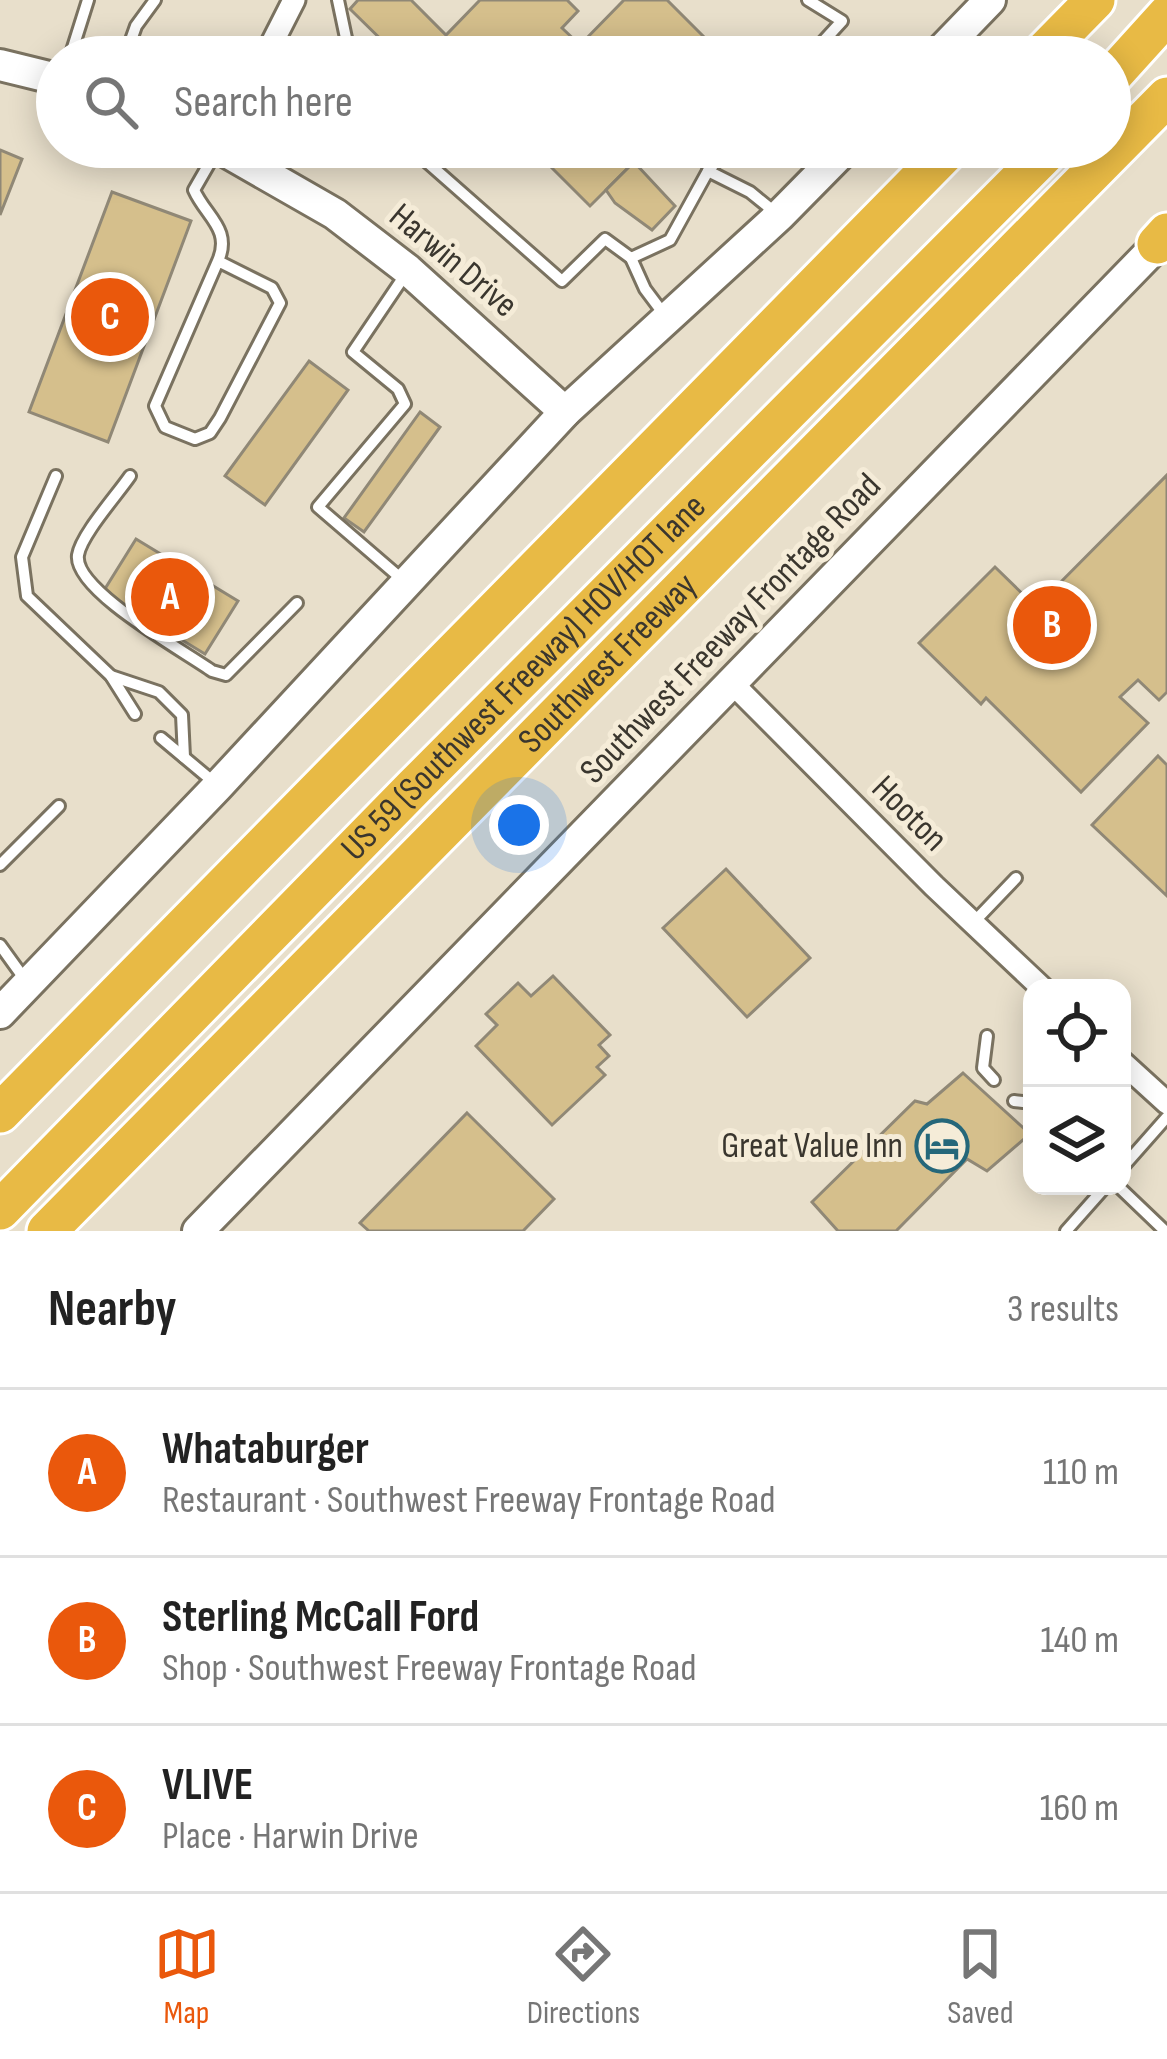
<!DOCTYPE html>
<meta charset="utf-8">
<style>
:root{--surface:#fff;--page:#f2f2f2;--text:#222;--muted:#767676;--line:#e0e0e0;--accent:#ea580c}
body{margin:0;font-family:"Sofia Sans Condensed",sans-serif;background:var(--page);color:var(--text)}
.controls{position:absolute;right:36px;bottom:36px;display:grid;overflow:hidden;border-radius:24px;box-shadow:0 6px 30px #0003}
.controls button{width:108px;height:108px;display:grid;place-items:center;padding:0;border:0;border-bottom:3px solid var(--line);background:var(--surface);color:var(--text);font:60px sans-serif}
.you{position:absolute;left:519px;top:825px;width:42px;height:42px;margin:-30px;border:9px solid #fff;border-radius:50%;background:#1a73e8;box-shadow:0 0 0 18px #1a73e833}
.badge{display:grid;place-items:center;width:78px;height:78px;border-radius:50%;background:var(--accent);color:#fff;font-size:39px;font-weight:700}
.pin{position:absolute;translate:-50% -50%;border:6px solid #fff;box-shadow:0 3px 12px #0006}
.list{margin:0;padding:0;list-style:none}
h2{display:flex;justify-content:space-between;align-items:center;height:156px;margin:0;padding:0 48px;font-size:51px}
h2 small{font-size:39px;font-weight:400;color:var(--muted)}
.list li{display:grid;grid-template-columns:78px 1fr auto;gap:36px;align-items:center;box-sizing:border-box;height:168px;padding:0 48px;border-top:3px solid var(--line)}
.list b{display:block;font-size:45px;white-space:nowrap}
.list p{margin:0;font-size:39px;white-space:nowrap;color:var(--muted)}
.list em{font-size:39px;font-style:normal;color:var(--muted)}
.icon{flex:none;width:66px;height:66px;fill:none;stroke:currentColor;stroke-width:2;stroke-linecap:round;stroke-linejoin:round}
.map{position:relative;flex:none;width:1167px;height:1231px;overflow:hidden}
.search{position:absolute;background:var(--surface);box-shadow:0 6px 30px #0003;left:36px;right:36px;top:36px;height:132px;display:flex;align-items:center;gap:30px;box-sizing:border-box;padding:0 42px;border-radius:66px;color:var(--muted);font-size:45px}
.sheet{height:660px;background:var(--surface)}
nav{display:flex;justify-content:space-around;align-items:center;box-sizing:border-box;height:168px;border-top:3px solid var(--line);background:var(--surface);font-size:33px;color:var(--muted)}
nav a{display:grid;justify-items:center;gap:6px}
nav .on{color:var(--accent)}
.map>svg:first-child{display:block}
.building{fill:#d5bf8c;stroke:#908876;stroke-width:3}
.lines{fill:none;stroke-linecap:round;stroke-linejoin:round}
.service-casing{stroke:#7a7260;stroke-width:16}
.minor-casing{stroke:#7a7260;stroke-width:27}
.secondary-casing{stroke:#7a7260;stroke-width:36}
.motorway-casing{stroke:#fff;stroke-width:45}
.service{stroke:#fff;stroke-width:10}
.minor{stroke:#fff;stroke-width:21}
.secondary{stroke:#fff;stroke-width:30}
.motorway{stroke:#e8ba45;stroke-width:39}
.labels{text-anchor:middle;dominant-baseline:central;stroke-width:10;stroke-linejoin:round;paint-order:stroke}
.street-label{font-size:36px;fill:#3a362e;stroke:#f5ecd8}
.poi-label{font-size:36px;fill:#3a362e;stroke:#f5ecd8;text-anchor:end}
</style>
<div class="map">
<svg width="1167" height="1231" viewBox="0 0 1167 1231">
<rect width="100%" height="100%" fill="#e8dfcb"/>
<g class="building">
<polygon points="358,0 411,0 446,35 480,0 567,0 578,11 562,28 580,45 624,0 667,0 709,42 694,57 399,57 350,9"/>
<polygon points="512,147 649,147 590,206 535,151 526,160"/>
<polygon points="0,150 22,159 0,215"/>
<polygon points="634,162 675,206 652,230 615,203 606,190"/>
<polygon points="112,192 191,221 108,442 29,412"/>
<polygon points="309,361 348,390 265,505 225,476"/>
<polygon points="420,412 440,427 364,532 344,518"/>
<polygon points="1167,475 1167,692 1159,700 1138,680 1120,697 1148,723 1081,792 986,698 981,704 919,643 995,567 1036,607"/>
<polygon points="136,539 238,601 205,654 103,592"/>
<polygon points="1158,756 1167,765 1167,896 1092,825"/>
<polygon points="726,869 810,958 747,1017 663,928"/>
<polygon points="553,976 610,1035 599,1045 609,1056 597,1067 605,1075 552,1125 476,1046 497,1025 486,1014 518,983 531,996"/>
<polygon points="963,1073 1030,1134 987,1171 967,1159 896,1231 838,1231 812,1202 915,1101 927,1104"/>
<polygon points="467,1113 554,1199 523,1231 369,1231 360,1223"/>
</g>
<g class="lines">
<g class="service-casing">
<g id="service">
<polyline points="338,0 346,38 355,57"/>
<polyline points="808,0 842,21 809,57"/>
<polyline points="70,57 88,0"/>
<polyline points="125,57 136,26 155,0"/>
<polyline points="410,147 562,281 605,239 631,258 670,240 708,171 729,147"/>
<path d="M217 150 194 190C206 217 232 229 218 261L155 406 165 427 195 439 210 433 220 418 280 303 272 288 218 261"/>
<polyline points="708,171 750,192 777,214"/>
<polyline points="631,258 645,289 666,317"/>
<polyline points="56,476 22,557 27,596 111,676 135,714"/>
<path d="M130 476C117 495 81 535 78 555 73 590 184 651 212 671L226 675 297 603"/>
<polyline points="404,581 318,507 405,404 398,389 353,352 407,272"/>
<polyline points="111,676 159,692 182,715 184,757"/>
<polyline points="161,738 216,784"/>
<polyline points="0,865 59,806"/>
<polyline points="973,923 1016,878"/>
<polyline points="0,945 26,981"/>
<polyline points="987,1036 983,1068 994,1080"/>
<polyline points="1014,1101 1032,1103"/>
<polyline points="1122,1168 1167,1117"/>
<polyline points="1118,1186 1165,1231"/>
<polyline points="1066,1231 1106,1186"/>
</g>
</g>
<g class="minor-casing">
<g id="minor">
<polyline points="265,57 294,0"/>
<polyline points="733,684 934,886 1042,988"/>
<polyline points="1122,1062 1167,1103"/>
</g>
</g>
<g class="secondary-casing">
<g id="secondary">
<polyline points="935,57 990,0"/>
<polyline points="0,65 57,79"/>
<polyline points="218,147 335,214 408,270 565,412"/>
<polyline points="0,1013 218,786 565,412 779,216 847,147"/>
<polyline points="198,1231 1167,235"/>
</g>
</g>
<g class="motorway-casing">
<g id="motorway">
<polyline points="1039,57 1095,0"/>
<polyline points="1110,78 1167,15"/>
<polyline points="1157,244 1167,233"/>
<polyline points="0,1113 951,147"/>
<path id="s1" d="M0 1210 415 786 1052 147"/>
<path id="s2" d="M47 1231 1167 97"/>
</g>
</g>
<use href="#service" class="service"/>
<use href="#minor" class="minor"/>
<use href="#secondary" class="secondary"/>
<use href="#motorway" class="motorway"/>
</g>
<defs>
<g id="hotel-ring" transform="scale(2.7)"><circle r="9.5" fill="#f5ecd8" stroke="#25677a" stroke-width="1.5"/><path d="M-6-4.5h1.5V1H6V5H4.5V3h-9V5H-6ZM-4 0a1.8 1.8 0 1 1 3.6 0ZM.5 0V-2.5h3Q6-2.5 6 0Z" fill="#25677a"/></g>
</defs>
<g fill-rule="evenodd">
<use href="#hotel-ring" x="942" y="1146"/>
</g>
<g class="labels">
<g class="street-label">
<text transform="translate(453 261) rotate(40)">Harwin Drive</text>
<text transform="translate(731 629) rotate(-46)">Southwest Freeway Frontage Road</text>
<text stroke="none"><textPath href="#s2" startOffset="798">Southwest Freeway</textPath></text>
<text stroke="none"><textPath href="#s1" startOffset="747">US 59 (Southwest Freeway) HOV/HOT lane</textPath></text>
<text transform="translate(909 814) rotate(45)">Hooton</text>
</g>
<g class="poi-label">
<text x="903" y="1146">Great Value Inn</text>
</g>
</g>
</svg>
<div class="controls">
<button><svg class="icon" aria-label="locate" viewBox="0 0 24 24"><circle cx="12" cy="12" r="6"/><path d="M12 2v4M12 18v4M2 12h4M18 12h4"/></svg></button>
<button><svg class="icon" aria-label="layers" viewBox="0 0 24 24"><path d="M12 4l9 5-9 5-9-5zM3 14l9 5 9-5"/></svg></button>
</div>
<div class="you"></div>
<div class="pin badge" style="left:170px;top:597px">A</div>
<div class="pin badge" style="left:1052px;top:625px">B</div>
<div class="pin badge" style="left:110px;top:317px">C</div>
<div class="search"><svg class="icon" aria-label="search" viewBox="0 0 24 24"><circle cx="10" cy="10" r="6"/><path d="M15 15l6 6"/></svg>Search here</div>
</div>
<section class="sheet">
<h2>Nearby<small>3 results</small></h2>
<ul class="list">
<li><span class="badge">A</span><div><b>Whataburger</b><p>Restaurant · Southwest Freeway Frontage Road</p></div><em>110 m</em></li>
<li><span class="badge">B</span><div><b>Sterling McCall Ford</b><p>Shop · Southwest Freeway Frontage Road</p></div><em>140 m</em></li>
<li><span class="badge">C</span><div><b>VLIVE</b><p>Place · Harwin Drive</p></div><em>160 m</em></li>
</ul>
</section>
<nav>
<a class="on"><svg class="icon" aria-label="map" viewBox="0 0 24 24"><path d="M3 6l6-2 6 2 6-2v14l-6 2-6-2-6 2zM9 4v14M15 6v14"/></svg>Map</a>
<a><svg class="icon" aria-label="directions" viewBox="0 0 24 24"><path d="M12 3l9 9-9 9-9-9zM9 14v-3h6M13 9l2 2-2 2"/></svg>Directions</a>
<a><svg class="icon" aria-label="saved" viewBox="0 0 24 24"><path d="M7 4h10v16l-5-4-5 4z"/></svg>Saved</a>
</nav>
